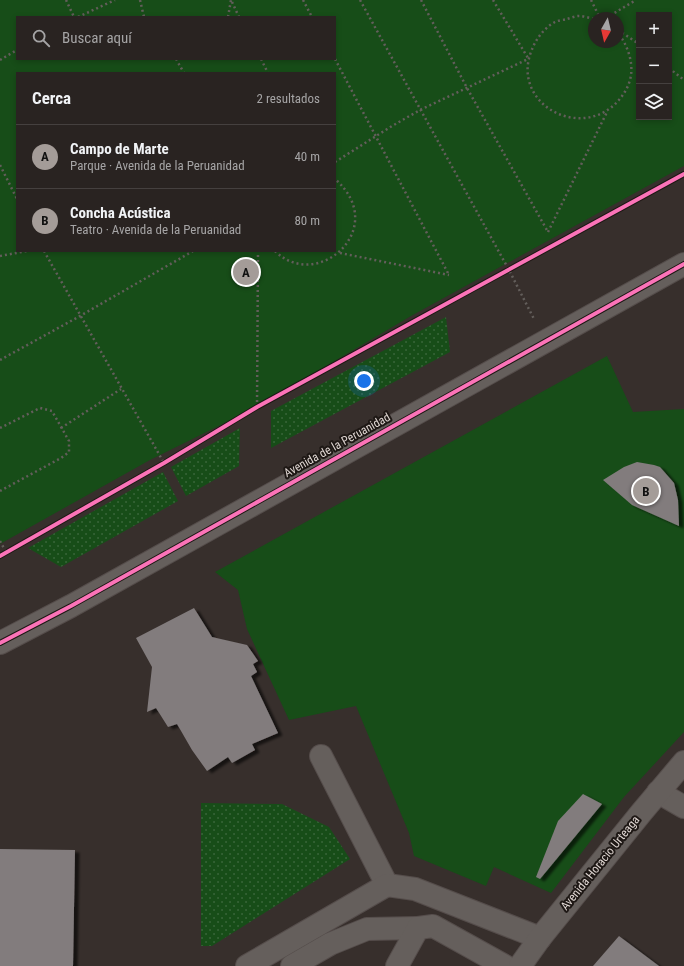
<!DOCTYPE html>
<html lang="es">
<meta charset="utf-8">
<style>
:root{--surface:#292321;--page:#352f2e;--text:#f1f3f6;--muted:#a5a4a5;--line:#45403f;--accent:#a49c98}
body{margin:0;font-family:"Roboto Condensed",sans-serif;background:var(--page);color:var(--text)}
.controls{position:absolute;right:12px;top:12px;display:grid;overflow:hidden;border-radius:0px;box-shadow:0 2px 6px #0003}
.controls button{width:36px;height:36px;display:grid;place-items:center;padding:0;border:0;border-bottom:1px solid var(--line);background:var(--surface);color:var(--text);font:20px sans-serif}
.compass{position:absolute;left:588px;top:12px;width:36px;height:36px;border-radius:50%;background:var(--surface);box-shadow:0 2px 6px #0003;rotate:188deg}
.you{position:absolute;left:364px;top:381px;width:14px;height:14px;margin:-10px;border:3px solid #fff;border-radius:50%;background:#1a73e8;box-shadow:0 0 0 6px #1a73e833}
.badge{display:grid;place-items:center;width:26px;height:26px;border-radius:50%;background:var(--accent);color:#111;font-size:13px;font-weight:700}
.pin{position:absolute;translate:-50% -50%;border:2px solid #fff;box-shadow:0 1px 4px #0006}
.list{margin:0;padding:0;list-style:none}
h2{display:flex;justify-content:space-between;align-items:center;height:52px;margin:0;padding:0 16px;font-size:17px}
h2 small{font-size:13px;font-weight:400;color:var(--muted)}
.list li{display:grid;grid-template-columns:26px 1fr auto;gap:12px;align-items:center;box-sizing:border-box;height:64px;padding:0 16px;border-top:1px solid var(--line)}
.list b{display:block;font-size:15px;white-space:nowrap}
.list p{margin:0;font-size:13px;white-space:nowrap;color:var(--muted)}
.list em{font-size:13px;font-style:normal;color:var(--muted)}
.icon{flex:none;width:22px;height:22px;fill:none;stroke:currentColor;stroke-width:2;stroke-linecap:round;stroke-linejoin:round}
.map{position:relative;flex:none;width:684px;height:966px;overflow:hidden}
.search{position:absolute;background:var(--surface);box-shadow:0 2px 6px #0003;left:16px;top:16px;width:320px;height:44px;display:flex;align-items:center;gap:10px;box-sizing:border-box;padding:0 14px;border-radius:0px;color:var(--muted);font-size:15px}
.panel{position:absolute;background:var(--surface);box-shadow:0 2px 6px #0003;left:16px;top:72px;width:320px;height:180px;border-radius:0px}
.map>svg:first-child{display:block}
.grass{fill:url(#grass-dots)}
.park{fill:#174d18;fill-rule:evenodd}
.building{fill:#827c7d;filter:url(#shadow)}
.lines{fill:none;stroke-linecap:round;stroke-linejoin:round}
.minor-casing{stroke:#554d4b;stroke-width:24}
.path{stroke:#635e5b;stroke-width:2.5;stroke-dasharray:2 3;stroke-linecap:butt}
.minor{stroke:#655f5c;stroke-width:22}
.cycleway-casing{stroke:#1e1815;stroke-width:6}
.cycleway{stroke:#fb73b8;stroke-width:4}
.labels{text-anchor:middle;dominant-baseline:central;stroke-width:4;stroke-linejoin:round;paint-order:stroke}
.street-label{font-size:12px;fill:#dfd6d2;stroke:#1e1815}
</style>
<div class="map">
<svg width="684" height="966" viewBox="0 0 684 966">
<defs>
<pattern id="grass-dots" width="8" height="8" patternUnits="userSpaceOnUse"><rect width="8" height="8" fill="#174d18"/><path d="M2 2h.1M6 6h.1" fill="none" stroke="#386639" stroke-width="1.8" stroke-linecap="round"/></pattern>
<filter id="shadow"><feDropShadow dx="4.5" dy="2.5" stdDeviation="1" flood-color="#0009"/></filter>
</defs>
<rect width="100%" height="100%" fill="#372f2c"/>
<g class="grass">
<polygon points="446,317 450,352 271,448 271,411"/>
<polygon points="240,428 239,466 186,496 171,467"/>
<polygon points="163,472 178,501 61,567 28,548"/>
<polygon points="201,803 282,804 329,827 350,859 212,946 201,946"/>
</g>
<g class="park">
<path d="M0 0H684V166L411 316 257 407 150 460 0 544ZM639 15H669V117H639ZM17 17H335V59H17ZM594 18H618V42H594ZM17 73H335V251H17Z"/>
<polygon points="607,356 633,412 684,409 684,732 624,797 551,893 494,867 486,886 414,856 409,833 356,706 289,720 247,629 238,590 215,572"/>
</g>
<g class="building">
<polygon points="637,462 654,465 660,467 674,483 678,500 679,526 632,505 603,480 624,467"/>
<polygon points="194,608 212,637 247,645 258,661 253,664 257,672 251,676 278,733 252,744 255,750 232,763 228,757 207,771 192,750 177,724 168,727 156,708 147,712 152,667 136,638"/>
<polygon points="583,794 602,804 540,879 536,877 558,821"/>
<polygon points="0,849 75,850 73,966 0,966"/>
<polygon points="619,936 659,966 593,966"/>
</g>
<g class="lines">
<g class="minor-casing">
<g id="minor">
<polyline points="0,643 71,606 684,264"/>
<polyline points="321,756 387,885"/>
<polyline points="658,792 684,807"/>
<polyline points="247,966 387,885 415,889 540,938"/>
<polyline points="292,966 330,944 367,929 418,928"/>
<polyline points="397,966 418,928 433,926 505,966"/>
<polyline points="520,966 540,938 641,813 684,762"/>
</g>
</g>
<g class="path">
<polyline points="66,0 74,17"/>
<polyline points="140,0 144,17"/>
<polyline points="303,0 312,17"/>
<polyline points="360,0 509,270 534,319"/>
<polyline points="421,0 467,88 548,232"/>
<polyline points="493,0 528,58"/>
<polyline points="591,0 600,18"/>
<polyline points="232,2 239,17"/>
<polyline points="78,17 115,0"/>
<polyline points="228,17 231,0"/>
<polyline points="606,18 636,0"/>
<path d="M594 19C589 18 584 16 579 16 575 16 571 18 567 19 564 20 559 20 555 22 538 31 525 56 528 76 533 109 571 127 600 114 615 108 629 91 631 75 633 61 627 44 618 33"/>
<polyline points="618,30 639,44"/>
<polyline points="176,59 184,73"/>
<polyline points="261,59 268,73"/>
<polyline points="335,59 449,275"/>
<polyline points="0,60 17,50"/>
<polyline points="669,68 684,80"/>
<polyline points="335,162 392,126 420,110 528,59"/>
<polyline points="0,165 17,199"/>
<polyline points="548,232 607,112"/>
<polyline points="44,251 164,463"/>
<path d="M275 251C317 293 391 228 335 179"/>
<polyline points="340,253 449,275"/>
<polyline points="0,256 27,251"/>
<polyline points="0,360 80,316 193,251"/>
<polyline points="257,407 258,251"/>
<polyline points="0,428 40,408 52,411 69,441 69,452 61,458 0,491"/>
<polyline points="61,428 121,389"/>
<polyline points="0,541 6,552"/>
</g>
<use href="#minor" class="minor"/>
<g class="cycleway-casing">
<g id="cycleway">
<polyline points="0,556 164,463 257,407 684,174"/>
<polyline points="0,643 71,606 684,264"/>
</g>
</g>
<use href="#cycleway" class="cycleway"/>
</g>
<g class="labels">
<g class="street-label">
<text transform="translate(337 445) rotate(-29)">Avenida de la Peruanidad</text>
<text transform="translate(600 863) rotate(-51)">Avenida Horacio Urteaga</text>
</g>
</g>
</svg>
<div class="controls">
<button>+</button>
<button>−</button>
<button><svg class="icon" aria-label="layers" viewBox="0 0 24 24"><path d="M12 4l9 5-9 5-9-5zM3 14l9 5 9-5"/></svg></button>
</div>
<svg class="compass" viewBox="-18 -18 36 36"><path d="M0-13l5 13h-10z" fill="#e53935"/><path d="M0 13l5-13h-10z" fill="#a5a4a5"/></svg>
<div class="you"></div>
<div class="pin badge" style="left:246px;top:272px">A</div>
<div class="pin badge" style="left:646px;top:491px">B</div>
<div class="search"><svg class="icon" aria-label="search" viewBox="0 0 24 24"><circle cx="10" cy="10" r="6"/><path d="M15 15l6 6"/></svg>Buscar aquí</div>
<section class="panel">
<h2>Cerca<small>2 resultados</small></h2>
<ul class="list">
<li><span class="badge">A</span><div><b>Campo de Marte</b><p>Parque · Avenida de la Peruanidad</p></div><em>40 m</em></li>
<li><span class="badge">B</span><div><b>Concha Acústica</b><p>Teatro · Avenida de la Peruanidad</p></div><em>80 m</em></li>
</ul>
</section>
</div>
